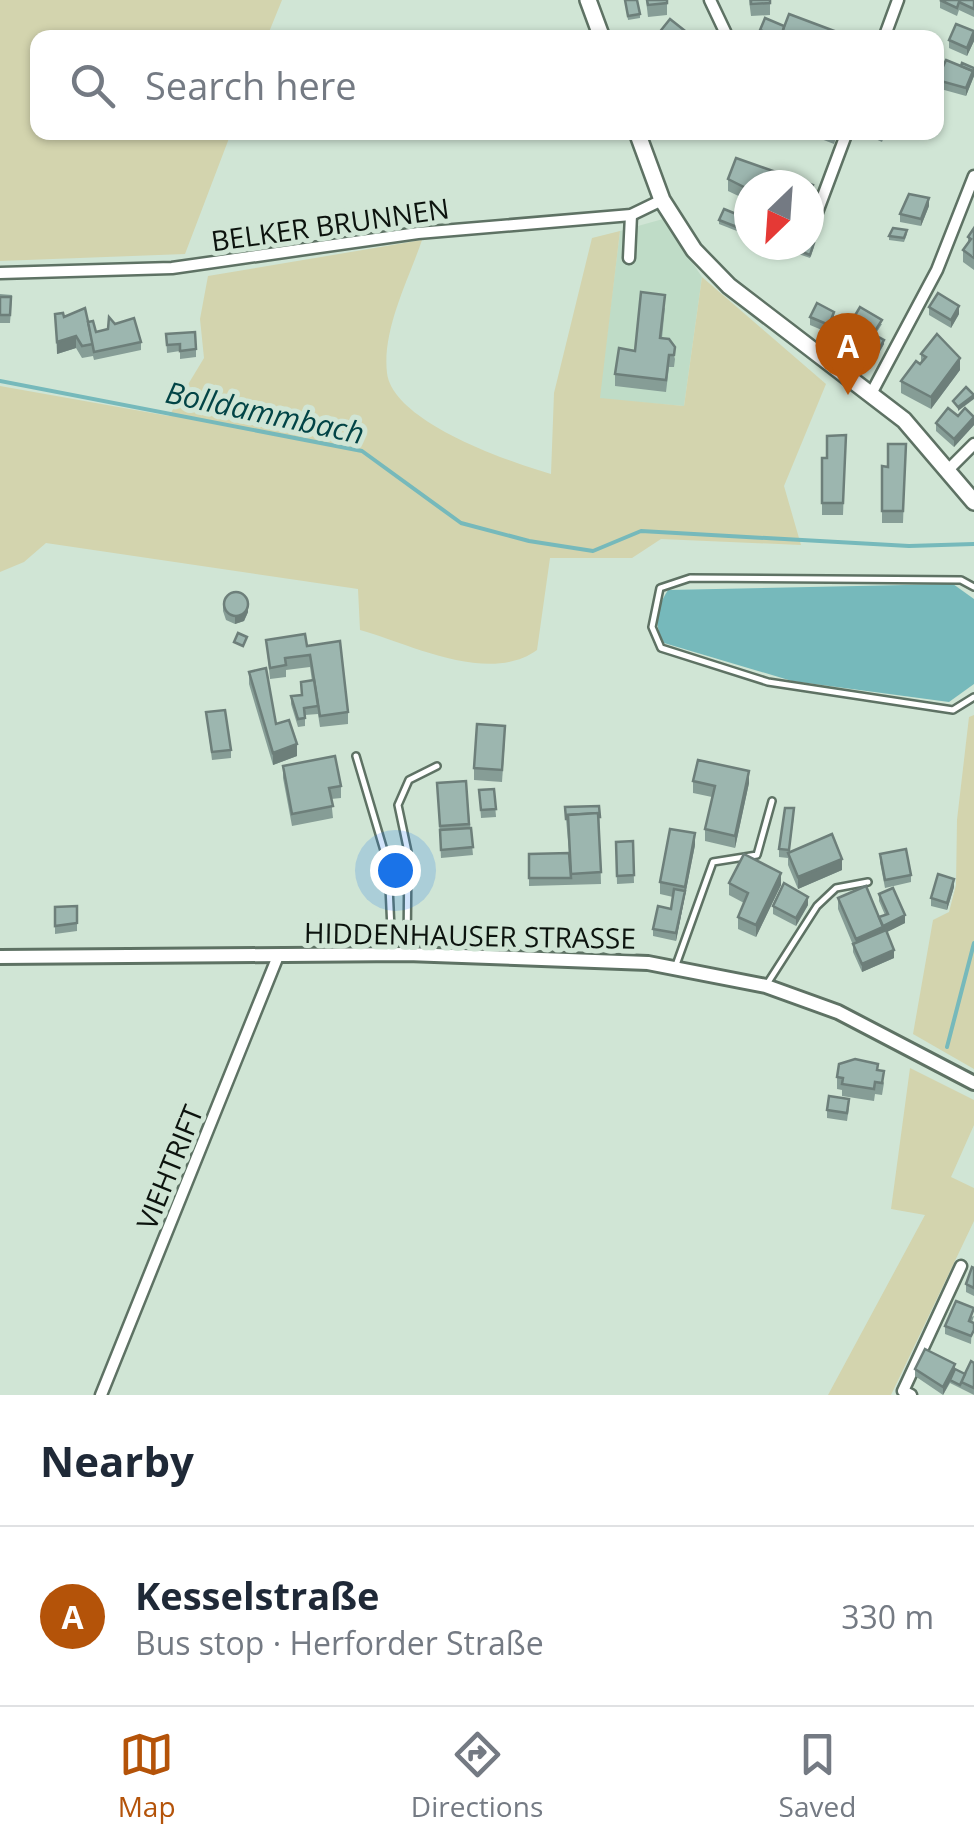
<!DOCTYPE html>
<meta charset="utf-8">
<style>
:root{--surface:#fff;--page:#f2f2f3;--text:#1f2937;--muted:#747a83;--line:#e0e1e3;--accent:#b45309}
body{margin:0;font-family:"Open Sans",sans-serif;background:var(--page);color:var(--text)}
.compass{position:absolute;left:734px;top:170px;width:90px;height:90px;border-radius:50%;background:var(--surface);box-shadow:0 2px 8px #0004;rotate:205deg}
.you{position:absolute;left:395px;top:870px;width:35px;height:35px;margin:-25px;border:8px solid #fff;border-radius:50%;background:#1a73e8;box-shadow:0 0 0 15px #1a73e833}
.badge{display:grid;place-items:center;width:65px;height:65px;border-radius:50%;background:var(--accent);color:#fff;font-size:32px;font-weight:700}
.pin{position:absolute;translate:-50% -82px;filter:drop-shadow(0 2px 5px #0008)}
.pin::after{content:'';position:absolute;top:52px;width:35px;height:30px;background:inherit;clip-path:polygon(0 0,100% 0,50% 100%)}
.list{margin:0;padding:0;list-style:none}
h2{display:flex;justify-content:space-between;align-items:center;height:130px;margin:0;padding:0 40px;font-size:42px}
h2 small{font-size:32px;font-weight:400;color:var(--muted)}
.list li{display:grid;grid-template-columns:65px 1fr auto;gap:30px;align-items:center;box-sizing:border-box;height:180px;padding:0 40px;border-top:2px solid var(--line)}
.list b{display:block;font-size:38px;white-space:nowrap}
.list p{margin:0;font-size:32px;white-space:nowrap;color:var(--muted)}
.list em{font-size:32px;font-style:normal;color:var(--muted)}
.icon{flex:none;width:55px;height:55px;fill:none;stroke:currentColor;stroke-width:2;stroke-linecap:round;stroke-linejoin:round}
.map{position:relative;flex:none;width:974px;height:1395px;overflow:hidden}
.search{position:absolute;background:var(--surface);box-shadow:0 2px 8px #0004;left:30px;right:30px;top:30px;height:110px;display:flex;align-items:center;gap:25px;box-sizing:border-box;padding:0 35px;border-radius:20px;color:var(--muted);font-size:38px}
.sheet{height:310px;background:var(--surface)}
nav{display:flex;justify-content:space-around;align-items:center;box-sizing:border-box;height:140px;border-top:2px solid var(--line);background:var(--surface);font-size:28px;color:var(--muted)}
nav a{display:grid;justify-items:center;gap:5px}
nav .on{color:var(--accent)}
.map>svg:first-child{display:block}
.built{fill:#bfdcc7}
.green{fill:#d3d4ae}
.water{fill:#76b9bb}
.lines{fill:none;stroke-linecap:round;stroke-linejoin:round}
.stream{stroke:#76b9bb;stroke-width:4}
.service-casing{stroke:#5e7264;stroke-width:10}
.minor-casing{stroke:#5e7264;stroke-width:15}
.tertiary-casing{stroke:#5e7264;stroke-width:18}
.secondary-casing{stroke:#5e7264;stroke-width:20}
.service{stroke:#fff;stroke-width:5}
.minor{stroke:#fff;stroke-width:10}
.tertiary{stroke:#fff;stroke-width:12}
.secondary{stroke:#fff;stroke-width:15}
.wall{fill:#869d96}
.shaded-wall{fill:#6d7f7a}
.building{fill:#9cb6af;stroke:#6d7f7a;stroke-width:2.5}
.labels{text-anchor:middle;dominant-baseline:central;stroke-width:10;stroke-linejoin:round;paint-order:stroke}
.street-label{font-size:28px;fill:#0c130e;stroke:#d0e5d5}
.water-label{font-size:30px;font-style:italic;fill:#024446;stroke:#d0e5d5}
</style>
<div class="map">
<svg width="974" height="1395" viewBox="0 0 974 1395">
<rect width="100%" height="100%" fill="#d0e5d5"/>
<polygon class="built" points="663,219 702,277 684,406 599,399 620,231"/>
<g class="green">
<polygon points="0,0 282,0 267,37 38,38 38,132 231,133 185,254 0,261"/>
<path d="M620 231 600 398 684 406 702 277 826 384 784 486 801 545 661 539 632 558H550L537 650C489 685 410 644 360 630L358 589 46 543 24 562 0 572V386L169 416 204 358 200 319 208 276 422 240C408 281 382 330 387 373 393 422 509 462 551 474L554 393 592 238Z"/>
<polygon points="974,715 974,1069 913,1034 933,920 949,912 956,885 957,820 969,717"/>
<polygon points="910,1068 974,1100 974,1125 951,1177 974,1188 974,1221 891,1395 828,1395 925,1215 891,1209"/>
</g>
<path class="water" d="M953 584 974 599V684L949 702 792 681 664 643C653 623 656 609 668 590Z"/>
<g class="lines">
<g class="stream">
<polyline points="0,381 362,451 461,523 529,541 593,551 641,531 909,546 974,544"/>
<polyline points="947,1047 974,943"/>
</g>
<g class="service-casing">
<g id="service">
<polyline points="974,587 961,580 690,578 660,588 652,627 661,648 768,682 953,710 974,697"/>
<polyline points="356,756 388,864 392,952"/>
<polyline points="407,951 408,852 398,805 409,780 437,766"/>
<polyline points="676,965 713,862 757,855 772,801"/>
<polyline points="767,984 817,906 836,888 868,882"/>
</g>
</g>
<g class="minor-casing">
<g id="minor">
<polyline points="710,0 728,38"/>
<polyline points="884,38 898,0"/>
<polyline points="810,231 847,132"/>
<polyline points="629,258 631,215"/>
<polyline points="0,273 172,268 418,233 631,215 662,200"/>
<polyline points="872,392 937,270 974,176"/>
<polyline points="949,469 974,444"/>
<polyline points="101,1395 278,956"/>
<polyline points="911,1395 903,1391 961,1266"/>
</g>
</g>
<g class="tertiary-casing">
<polyline id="tertiary" points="0,957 407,954 648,963 766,986 838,1012 974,1083"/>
</g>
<g class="secondary-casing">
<g id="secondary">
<polyline points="588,0 602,38"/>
<polyline points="637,132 662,200 694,250 729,286 904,420 974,502"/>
</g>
</g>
<use href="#service" class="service"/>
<use href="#minor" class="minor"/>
<use href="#tertiary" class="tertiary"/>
<use href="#secondary" class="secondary"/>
</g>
<g class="wall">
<polygon points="625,0 640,14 640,18 628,20"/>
<polygon points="646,0 667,0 667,15 648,17"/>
<polygon points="749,0 770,0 770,15 751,16"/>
<polygon points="940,0 974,0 974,17 959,10 957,16 940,8"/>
<polygon points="784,26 853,38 770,38 760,34 760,30"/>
<polygon points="974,31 974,41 967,56 949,48 949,40"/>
<polygon points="961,66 974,68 974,76 966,96 937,88 937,80"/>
<polygon points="803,132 838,132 834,144"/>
<polygon points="872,132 886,132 882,142 871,137"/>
<polygon points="736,158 813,185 813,197 809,208 809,185 749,185 749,201 728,191 728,179"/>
<polygon points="929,206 921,226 900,222 900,214"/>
<polygon points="719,220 746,222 742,233 719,224"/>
<polygon points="974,228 974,270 963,262 963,250 968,244 968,237"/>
<polygon points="907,234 904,242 889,240 889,236"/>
<polygon points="788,245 814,247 810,258 787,250"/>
<polygon points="0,294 12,295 10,323 0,323"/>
<polygon points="665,307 662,338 669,339 675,359 674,367 669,367 666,392 615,386 615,374 635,351"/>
<polygon points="929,307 959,314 951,328 929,315"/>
<polygon points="55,314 88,322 96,332 108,329 115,324 141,342 141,350 94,360 93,356 82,358 76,348 57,354"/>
<polygon points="810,317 834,320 829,333 810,325"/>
<polygon points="851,322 882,324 875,335 884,344 872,365 852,352 852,348 862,332 851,326"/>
<polygon points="166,334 196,349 196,357 180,359 180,351 167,353"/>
<polygon points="921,354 960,370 931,409 901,393 901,381 921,363"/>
<polygon points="958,416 974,417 974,425 954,447 936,431 936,423"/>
<polygon points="846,435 843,515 822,515 822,458 827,458"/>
<polygon points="906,444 903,523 882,523 882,466 888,467"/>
<polygon points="223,603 248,612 244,621 235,624 226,620 223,611"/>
<polygon points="266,640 307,646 348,712 348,724 320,727 318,714 305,715 305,726 298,727 291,704 291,696 301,695 301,682 312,681 310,667 286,670 286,677 270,679"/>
<polygon points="249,672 276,724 297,756 273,765 249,684"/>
<polygon points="206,712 231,750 231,758 212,760"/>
<polygon points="505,738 502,782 474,780 474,768"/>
<polygon points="283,766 341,786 341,798 331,799 333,818 292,826 283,778"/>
<polygon points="466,781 473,855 441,858 437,783"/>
<polygon points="693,781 749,783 735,848 705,841 705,829 712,797 693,793"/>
<polygon points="494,789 496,817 481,818 479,790"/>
<polygon points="599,806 601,884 529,886 529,854 569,853 565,807"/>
<polygon points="794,816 789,853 842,870 798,889 788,865 788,858 779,857 779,849"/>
<polygon points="633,841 634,883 617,884 616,842"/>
<polygon points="695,845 676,941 653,936 653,929 671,909 673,897 660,894 660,882"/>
<polygon points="880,854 911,875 911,882 885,888 880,862"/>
<polygon points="729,883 781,885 756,937 738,929 738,917 744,903 729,895"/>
<polygon points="954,887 947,910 931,906 931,898"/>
<polygon points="879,894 905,923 887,932 894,958 862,972 853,952 853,945 838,909 838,898 879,917 885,915 879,901"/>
<polygon points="808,905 796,926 773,914 773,906"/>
<polygon points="55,907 77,923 77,931 55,934"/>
<polygon points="878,1070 884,1083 882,1095 875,1094 874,1101 842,1096 842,1090 837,1089 837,1077"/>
<polygon points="849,1107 847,1121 827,1118 827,1110"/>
<polygon points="974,1268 974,1296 966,1292 966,1284"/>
<polygon points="974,1316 972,1322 971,1344 945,1334 945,1326"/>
<polygon points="974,1363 974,1395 950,1383 943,1395 915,1376 915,1369 955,1369 965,1374"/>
</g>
<g class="shaded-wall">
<polygon points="974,33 974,41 967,56 967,48"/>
<polygon points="973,71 974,76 966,96 966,88"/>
<polygon points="813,185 813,197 809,208 809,197"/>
<polygon points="929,198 929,206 921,226 921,219"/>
<polygon points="959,306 959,314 951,328 951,320"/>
<polygon points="834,312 834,320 829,333 829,325"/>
<polygon points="76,336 76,348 57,354 57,342"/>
<polygon points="884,340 884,344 872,365 872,361"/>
<polygon points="960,358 960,370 931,409 931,397"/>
<polygon points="974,395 974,399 958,411 958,407"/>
<polygon points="974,417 974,425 954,447 954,439"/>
<polygon points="248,604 248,612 244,621 235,624 235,616"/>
<polygon points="297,744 297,756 273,765 273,753"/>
<polygon points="749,771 749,783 735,848 735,836"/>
<polygon points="695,833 695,845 676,941 676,933"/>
<polygon points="842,859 842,870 798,889 798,877"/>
<polygon points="781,873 781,885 756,937 756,925"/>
<polygon points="954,879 954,887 947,910 947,903"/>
<polygon points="808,897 808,905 796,926 796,918"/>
<polygon points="905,915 905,923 883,934 856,951 856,939"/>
<polygon points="894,950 894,958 862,972 862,964"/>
<polygon points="955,1364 955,1372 943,1395 943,1387"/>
</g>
<g class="building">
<polygon points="625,0 637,0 640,14 628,16"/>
<polygon points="647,0 667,0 667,3 648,5"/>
<polygon points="751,0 770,0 770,3 751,4"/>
<polygon points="940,0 974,0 974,9 959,2 957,8"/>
<polygon points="789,14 853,38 785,38 781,35"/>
<polygon points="765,18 784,26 781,38 760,30"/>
<polygon points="670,19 694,38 663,38 658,34"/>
<polygon points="956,24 974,31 967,48 949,40"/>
<polygon points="946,60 973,71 966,88 937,80"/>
<polygon points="962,63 974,68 973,75 973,71 961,66"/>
<polygon points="872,132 884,132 882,138"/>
<polygon points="736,158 813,185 809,197 809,185 749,185 749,189 746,188 728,179"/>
<polygon points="909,194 929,198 921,219 900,214"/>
<polygon points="724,209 746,218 742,229 719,220"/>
<polygon points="893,228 907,230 904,238 889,236"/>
<polygon points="974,228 974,258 963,250 971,239 968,237"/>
<polygon points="809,241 814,243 810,255 787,246 809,245"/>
<polygon points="641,292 665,295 660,338 669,339 675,347 674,355 669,355 666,380 615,374 619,348 635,351"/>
<polygon points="938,293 959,306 951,320 929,307"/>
<polygon points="0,297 11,297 10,315 0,315"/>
<polygon points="817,303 834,312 829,325 810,317"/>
<polygon points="860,307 882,320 873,334 884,340 872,361 852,348 863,329 851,322"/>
<polygon points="85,308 93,344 82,346 76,336 57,342 55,314 63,313 64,317"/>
<polygon points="109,317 115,324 134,318 141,342 94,352 88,322 93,321 96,332 108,329"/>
<polygon points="195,332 196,349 180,351 180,344 167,345 166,334"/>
<polygon points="937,334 960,358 931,397 901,381 916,361 920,364 926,357 921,354"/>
<polygon points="966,387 974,395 958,407 953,401"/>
<polygon points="948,408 958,416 965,408 974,417 954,439 936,423"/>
<polygon points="846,435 843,503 822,503 822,458 827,458 827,436"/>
<polygon points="888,444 906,444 903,511 882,511 882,466 888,467"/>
<circle cx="236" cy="604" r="12"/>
<polygon points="238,633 247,637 243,646 234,642"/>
<polygon points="305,634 307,646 340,641 348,712 320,716 310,655 285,658 286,665 270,668 266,640"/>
<polygon points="266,668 276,724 289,720 297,744 273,753 249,672"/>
<polygon points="314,680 318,706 304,708 305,718 298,719 291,696 302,695 301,682"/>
<polygon points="225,710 231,750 212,752 206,712"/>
<polygon points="477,724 505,726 502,770 474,768"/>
<polygon points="335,756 341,786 329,788 333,806 292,814 283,766"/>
<polygon points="698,760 749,771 735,836 705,829 715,786 693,781"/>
<polygon points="466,781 469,824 440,826 437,783"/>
<polygon points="494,789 496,809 481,810 479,790"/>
<polygon points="599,806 600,817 598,817 598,813 568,815 568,819 566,819 565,807"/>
<polygon points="785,808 794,808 789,850 779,849"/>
<polygon points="598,813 601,872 571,874 568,815"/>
<polygon points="471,828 473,847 441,850 440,830"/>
<polygon points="670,829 695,833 685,887 660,882"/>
<polygon points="832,834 842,859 798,877 788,853"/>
<polygon points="633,841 634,875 617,876 616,842"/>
<polygon points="906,849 911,875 885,880 880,854"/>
<polygon points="569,853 571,878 529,878 529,854"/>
<polygon points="744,854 781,873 756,925 738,917 748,893 729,883"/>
<polygon points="938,874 954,879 947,903 931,898"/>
<polygon points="784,883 808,897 796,918 773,906"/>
<polygon points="866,886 883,927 856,939 838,898"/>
<polygon points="893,888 905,915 883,926 879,917 888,914 879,894"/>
<polygon points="674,889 685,891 676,933 653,929 658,906 671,909"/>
<polygon points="77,906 77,923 55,926 55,907"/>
<polygon points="886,930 894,950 862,964 853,944"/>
<polygon points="855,1059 878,1064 877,1070 884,1071 882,1083 875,1082 874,1089 842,1084 843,1078 837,1077 839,1064"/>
<polygon points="829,1096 849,1099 847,1113 827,1110"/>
<polygon points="972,1267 974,1268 974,1288 966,1284"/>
<polygon points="956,1301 974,1308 969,1321 974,1323 974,1330 971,1336 945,1326"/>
<polygon points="925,1349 955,1364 943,1387 915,1369"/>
<polygon points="971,1361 974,1363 974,1388 961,1382"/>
<polygon points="955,1369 965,1374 960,1385 950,1380"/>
</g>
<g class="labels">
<g class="street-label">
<text transform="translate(330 224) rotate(-8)">BELKER BRUNNEN</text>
<text transform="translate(470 935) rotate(1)">HIDDENHAUSER STRASSE</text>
<text transform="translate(169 1167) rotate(-68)">VIEHTRIFT</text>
</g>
<g class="water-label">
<text transform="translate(265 412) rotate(12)">Bolldammbach</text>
</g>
</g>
</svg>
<svg class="compass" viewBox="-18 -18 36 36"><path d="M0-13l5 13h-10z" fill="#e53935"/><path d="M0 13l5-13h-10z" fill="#747a83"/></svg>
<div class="you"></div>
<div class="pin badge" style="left:848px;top:395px">A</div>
<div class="search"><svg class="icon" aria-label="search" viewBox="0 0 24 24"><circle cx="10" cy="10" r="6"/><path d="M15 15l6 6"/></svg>Search here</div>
</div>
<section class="sheet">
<h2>Nearby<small></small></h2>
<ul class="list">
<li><span class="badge">A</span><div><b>Kesselstraße</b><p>Bus stop · Herforder Straße</p></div><em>330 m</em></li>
</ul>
</section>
<nav>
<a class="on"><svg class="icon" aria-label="map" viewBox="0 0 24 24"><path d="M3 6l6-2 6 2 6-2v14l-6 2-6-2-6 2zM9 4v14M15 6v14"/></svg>Map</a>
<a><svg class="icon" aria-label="directions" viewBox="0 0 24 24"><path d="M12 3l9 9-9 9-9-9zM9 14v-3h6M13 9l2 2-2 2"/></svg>Directions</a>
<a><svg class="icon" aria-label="saved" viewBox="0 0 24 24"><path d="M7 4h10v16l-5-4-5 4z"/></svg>Saved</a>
</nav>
